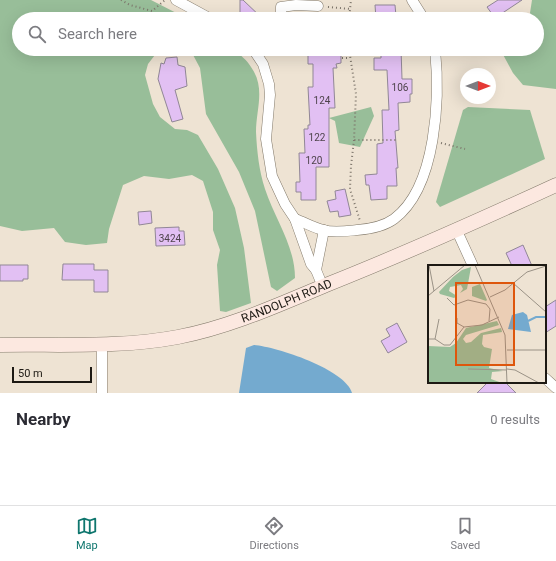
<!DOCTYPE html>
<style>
:root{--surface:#fff;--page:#f7f7f7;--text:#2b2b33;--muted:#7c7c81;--line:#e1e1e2;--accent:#0f766e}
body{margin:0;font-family:Roboto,sans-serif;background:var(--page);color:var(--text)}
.compass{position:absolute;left:460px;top:68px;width:36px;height:36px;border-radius:50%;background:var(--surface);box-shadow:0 4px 16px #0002;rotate:90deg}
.scale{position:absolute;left:12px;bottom:10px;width:80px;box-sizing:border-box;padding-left:4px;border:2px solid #1d1913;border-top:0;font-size:11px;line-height:14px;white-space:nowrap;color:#1d1913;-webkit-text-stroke:3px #eee3d3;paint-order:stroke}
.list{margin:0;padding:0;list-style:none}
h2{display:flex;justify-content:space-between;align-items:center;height:52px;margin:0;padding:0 16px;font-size:17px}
h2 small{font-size:13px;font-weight:400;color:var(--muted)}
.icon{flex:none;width:22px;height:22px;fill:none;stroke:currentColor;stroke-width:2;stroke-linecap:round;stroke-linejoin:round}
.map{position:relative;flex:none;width:556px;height:393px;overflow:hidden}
.search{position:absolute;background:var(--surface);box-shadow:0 4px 16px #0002;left:12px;right:12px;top:12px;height:44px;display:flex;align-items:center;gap:10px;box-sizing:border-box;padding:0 14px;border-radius:22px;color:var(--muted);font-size:15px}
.sheet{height:112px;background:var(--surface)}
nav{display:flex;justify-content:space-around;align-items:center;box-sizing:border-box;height:56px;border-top:1px solid var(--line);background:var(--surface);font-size:11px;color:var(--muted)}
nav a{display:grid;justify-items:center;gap:2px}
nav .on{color:var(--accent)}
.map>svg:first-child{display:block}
.green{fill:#98be99}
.water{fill:#74aacf}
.building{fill:#e2c0f3;stroke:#918796}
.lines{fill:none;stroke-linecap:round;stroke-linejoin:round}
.street-casing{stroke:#82796a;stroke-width:11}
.secondary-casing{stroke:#82796a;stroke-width:15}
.path{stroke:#7c746a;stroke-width:2;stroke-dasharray:1 3;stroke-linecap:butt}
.street{stroke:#fff;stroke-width:10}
.secondary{stroke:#fce8e0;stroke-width:14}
.labels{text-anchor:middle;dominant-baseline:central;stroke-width:3.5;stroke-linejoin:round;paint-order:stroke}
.number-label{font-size:10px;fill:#4e434b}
.street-label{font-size:12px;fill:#1d1913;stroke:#eee3d3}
.inset-river{fill:none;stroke:#74aacf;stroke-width:2}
.inset-road{fill:none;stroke:#9a9286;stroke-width:1}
.view{fill:#de560c;fill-opacity:0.15;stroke:#de560c;stroke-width:2}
.inset-edge{fill:none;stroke:#1d1913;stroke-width:2}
</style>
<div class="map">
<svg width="556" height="393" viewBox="0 0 556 393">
<rect width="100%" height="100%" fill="#eee3d3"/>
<g class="green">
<polygon points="0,0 151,0 188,19 19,19 19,49 173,49 158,51 148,64 145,75 153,104 160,117 175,129 187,130 198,135 218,169 235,208 244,248 251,303 226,312 220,311 217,265 220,250 213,230 213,212 203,181 192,175 169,179 144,176 123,185 109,229 107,243 86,245 65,242 54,228 22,231 0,226"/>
<polygon points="532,0 556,0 556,89 523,85 513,73 500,49 537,49 537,34 540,32 537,27 537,19 533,19 530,13"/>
<path d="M174 49H234C240 55 247 60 251 67 266 88 256 109 256 132 257 152 259 170 265 189 275 219 295 246 295 278L277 291 271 287 255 211 239 172 206 114 200 68 192 53Z"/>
<polygon points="371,107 374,116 360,147 339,143 335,121 329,118"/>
<polygon points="468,107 530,110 545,159 440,207 436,202 463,110"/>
</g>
<path class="water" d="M254 345C277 347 345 369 352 393H239L246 348Z"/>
<g class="building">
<polygon points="240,0 243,0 263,19 245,19 240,15"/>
<polygon points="498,0 522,0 495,18 487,7"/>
<polygon points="375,5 395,5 396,16 389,16 389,19 376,19"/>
<polygon points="381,49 401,49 402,79 412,79 412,94 410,94 410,102 398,103 399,130 395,131 398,168 396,168 397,186 387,186 387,199 371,200 369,185 366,185 365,175 377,174 377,144 383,143 382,110 389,110 387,70 374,70 374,58 381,58"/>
<polygon points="341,53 341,63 336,64 337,68 333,68 335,108 329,108 329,167 316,167 316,200 301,200 301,192 296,192 296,182 300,182 299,153 305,153 304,129 308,129 308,125 310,125 308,87 313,87 313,64 308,64 308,54"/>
<polygon points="177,57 178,65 185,67 187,86 175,90 183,119 172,122 158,79 161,63 164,64 166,58"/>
<polygon points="345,189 351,215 339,217 338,211 330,212 327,201 336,199 335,191"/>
<polygon points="151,211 152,223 139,225 138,212"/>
<polygon points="179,227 179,231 184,231 185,245 156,246 155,228"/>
<polygon points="523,245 532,266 512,266 506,253"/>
<polygon points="63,264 94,264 94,270 108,270 108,292 94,292 94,280 62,280"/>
<polygon points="0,265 28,265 28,279 23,279 23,281 0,281"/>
<polygon points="556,300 556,326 545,333 545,307"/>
<polygon points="397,323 407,342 388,353 381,341 390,336 386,329"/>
<polygon points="488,382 505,382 516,393 477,393"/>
</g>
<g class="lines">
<g class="street-casing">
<g id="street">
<polyline points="176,0 211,19"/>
<polyline points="412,0 424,19"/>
<polyline points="281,19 281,7 296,5 318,6"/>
<polyline points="253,49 263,64 269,84 270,95 266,139 272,176 285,204 295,219 311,264 316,270 323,287"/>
<path d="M295 219C304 222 314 228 323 230 334 233 347 231 357 230 370 229 383 227 394 219 437 187 440 97 435 49"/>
<polyline points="457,231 473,266"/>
<polyline points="316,270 324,230"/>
<polyline points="102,343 102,393"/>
<polyline points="545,378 556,388"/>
</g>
</g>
<g class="secondary-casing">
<g id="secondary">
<path id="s1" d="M0 345C59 344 120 348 178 337 230 327 278 305 326 285 404 254 480 220 556 185"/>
</g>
</g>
<g class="path">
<polyline points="121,0 130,5 152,11 165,0"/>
<polyline points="328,7 351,9"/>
<polyline points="349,19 351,0"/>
<polyline points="349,49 356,94 354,140 398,140"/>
<polyline points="342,58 350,58"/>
<polyline points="354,140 351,166 350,189 360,221"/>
<polyline points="441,143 465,149"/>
</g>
<use href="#street" class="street"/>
<use href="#secondary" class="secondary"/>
</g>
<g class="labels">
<g class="number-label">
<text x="400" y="87">106</text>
<text x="322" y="100">124</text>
<text x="317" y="137">122</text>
<text x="314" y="160">120</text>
<text x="170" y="238">3424</text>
</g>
<g class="street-label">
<text stroke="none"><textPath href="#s1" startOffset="293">RANDOLPH ROAD</textPath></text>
</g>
</g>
<g transform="translate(428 265)">
<rect width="118" height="118" fill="#eee3d3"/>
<path d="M43 2 39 24 32 28 35 24 33 20 22 22 21 26 29 31 26 33 12 29 11 27 25 12 34 5ZM52 19 59 35 58 36 44 31V22ZM69 56 71 60 38 70 35 74 38 78 43 77 53 68 73 63 74 67 55 70 54 79 56 82 64 84 61 103 75 106 64 107 63 114 74 118H0V81L22 82 28 78 38 63Z" fill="#98be99"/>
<path d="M95 47 99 50 103 67 80 64 84 50Z" fill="#74aacf"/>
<path class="inset-river" d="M100 56 108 52H118"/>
<path class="inset-road" d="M1 0 6 26M47 0 77 70 79 118M85 18 118 47M0 31 37 0M62 32 77 25 99 7 118 1M19 33 26 40 40 35 58 39 62 44 61 56M29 53V58L36 62M0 74H7L16 80H22L36 62 54 60 71 52M7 74 11 54M79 85H118M40 104 79 105M79 104 87 105 111 118"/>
<path class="view" d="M28 18H86V100H28Z"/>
<rect width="118" height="118" class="inset-edge"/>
</g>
</svg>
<svg class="compass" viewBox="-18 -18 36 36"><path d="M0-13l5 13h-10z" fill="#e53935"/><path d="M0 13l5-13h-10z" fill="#7c7c81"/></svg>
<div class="scale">50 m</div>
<div class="search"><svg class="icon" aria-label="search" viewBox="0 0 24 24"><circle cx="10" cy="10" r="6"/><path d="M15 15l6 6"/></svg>Search here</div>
</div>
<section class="sheet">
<h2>Nearby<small>0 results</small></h2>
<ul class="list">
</ul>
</section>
<nav>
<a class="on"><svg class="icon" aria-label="map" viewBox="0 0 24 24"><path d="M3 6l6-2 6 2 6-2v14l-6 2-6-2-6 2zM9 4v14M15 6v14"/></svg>Map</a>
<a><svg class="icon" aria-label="directions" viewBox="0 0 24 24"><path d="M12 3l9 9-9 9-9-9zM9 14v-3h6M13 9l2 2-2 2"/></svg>Directions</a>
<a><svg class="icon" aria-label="saved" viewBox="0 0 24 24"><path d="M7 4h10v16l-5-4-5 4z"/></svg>Saved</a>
</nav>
